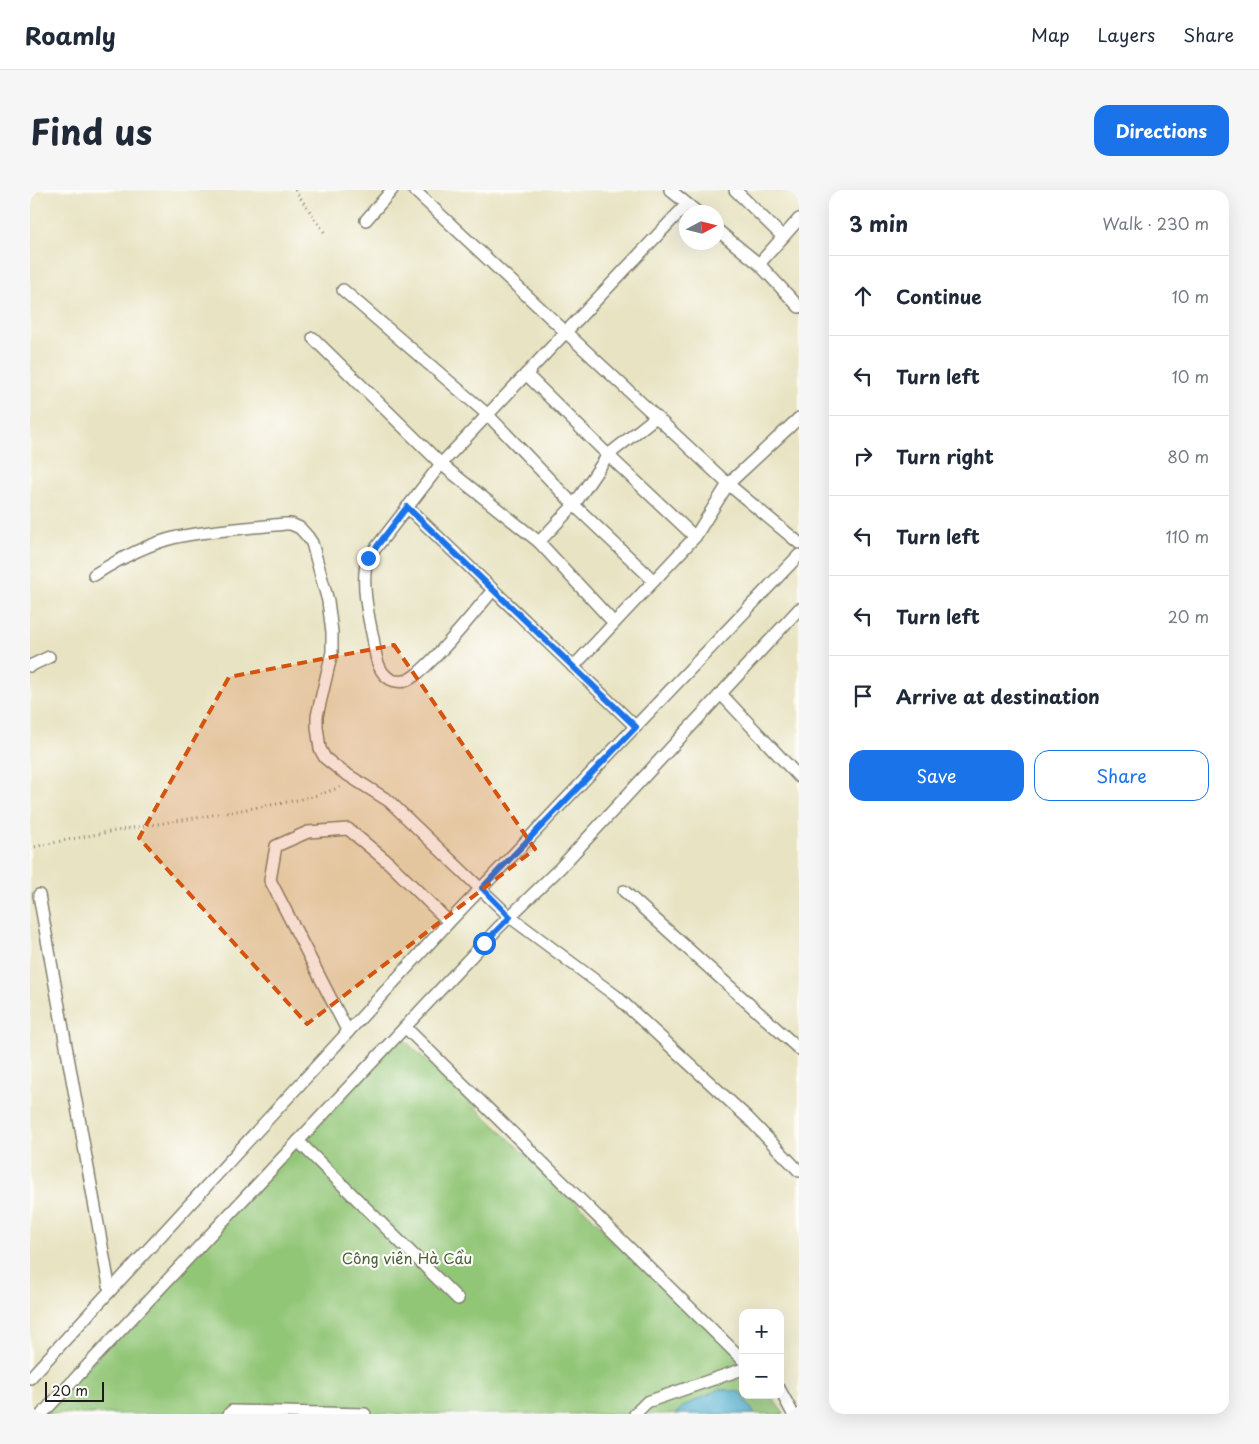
<!DOCTYPE html>
<meta charset="utf-8">
<style>
:root{--surface:#fff;--page:#f6f6f7;--text:#1f2937;--muted:#747a83;--line:#e0e1e3;--accent:#1a73e8}
body{margin:0;font-family:"Playpen Sans",sans-serif;background:var(--page);color:var(--text)}
.controls{position:absolute;right:15px;bottom:15px;display:grid;overflow:hidden;border-radius:10px;box-shadow:0 5px 20px #0002}
.controls button{width:45px;height:45px;display:grid;place-items:center;padding:0;border:0;border-bottom:1px solid var(--line);background:var(--surface);color:var(--text);font:25px sans-serif}
.compass{position:absolute;left:649px;top:15px;width:45px;height:45px;border-radius:50%;background:var(--surface);box-shadow:0 5px 20px #0002;rotate:83deg}
.scale{position:absolute;left:15px;bottom:12px;width:59px;box-sizing:border-box;padding-left:5px;border:2px solid #1c1c1c;border-top:0;font-size:14px;line-height:18px;white-space:nowrap;color:#1c1c1c;-webkit-text-stroke:4px #fdfcf7;paint-order:stroke}
.stop{position:absolute;width:15px;height:15px;margin:-11px;border:4px solid #1a73e8;border-radius:50%;background:#fff}
.stop.end{background:#1a73e8;border-color:#fff;box-shadow:0 1px 5px #0008}
.list{margin:0;padding:0;list-style:none}
h2{display:flex;justify-content:space-between;align-items:center;height:65px;margin:0;padding:0 20px;font-size:21px}
h2 small{font-size:16px;font-weight:400;color:var(--muted)}
.list li{display:grid;grid-template-columns:32px 1fr auto;gap:15px;align-items:center;box-sizing:border-box;height:80px;padding:0 20px;border-top:1px solid var(--line)}
.list b{display:block;font-size:19px;white-space:nowrap}
.list em{font-size:16px;font-style:normal;color:var(--muted)}
.actions{display:flex;gap:10px;padding:15px 20px}
.actions a{flex:1;padding:11px 0;border:1px solid var(--accent);border-radius:15px;text-align:center;font-size:18px;color:var(--accent)}
.actions .main{background:var(--accent);color:#fff}
.icon{flex:none;width:28px;height:28px;fill:none;stroke:currentColor;stroke-width:2;stroke-linecap:round;stroke-linejoin:round}
.map{position:relative;flex:none;width:769px;height:1224px;overflow:hidden;border-radius:15px}
header{display:flex;align-items:center;gap:30px;box-sizing:border-box;height:70px;padding:0 25px;background:var(--surface);border-bottom:1px solid var(--line)}
header strong{font-size:24px}
nav{display:flex;gap:28px;margin-inline-start:auto;font-size:18px}
.intro{display:flex;align-items:center;justify-content:space-between;box-sizing:border-box;height:120px;padding:0 30px}
h1{margin:0;font-size:35px}
.button{padding:12px 22px;border-radius:15px;background:var(--accent);color:#fff;font-size:18px;font-weight:700}
main{display:flex;gap:30px;padding:0 30px}
aside{flex:1;background:var(--surface);border-radius:15px;box-shadow:0 5px 20px #0002}
.map>svg:first-child{display:block}
.green{fill:#92c677;stroke:#57714a}
.water{fill:#54b0d2;stroke:#386677}
.lines{fill:none;stroke-linecap:round;stroke-linejoin:round}
.service-casing{stroke:#82806f;stroke-width:14}
.path{stroke:#82806f;stroke-width:3;stroke-dasharray:1 4;stroke-linecap:butt}
.service{stroke:#fff;stroke-width:11}
.route{stroke:#1a73e8;stroke-width:6}
.marked{fill:#d4530e;fill-opacity:0.2;stroke:#d4530e;stroke-width:4;stroke-dasharray:10 6;stroke-linejoin:round}
.labels{text-anchor:middle;dominant-baseline:central;stroke-width:4.5;stroke-linejoin:round;paint-order:stroke}
.park-label{font-size:15px;fill:#4b6040;stroke:#fdfcf7}
</style>
<header>
<strong>Roamly</strong>
<nav><a>Map</a><a>Layers</a><a>Share</a></nav>
</header>
<div class="intro"><h1>Find us</h1><a class="button">Directions</a></div>
<main>
<div class="map">
<svg width="769" height="1224" viewBox="0 0 769 1224">
<rect width="100%" height="100%" fill="#fdfcf7"/>
<filter id="ink" filterUnits="userSpaceOnUse"><feTurbulence type="fractalNoise" baseFrequency=".02" numOctaves="2"/><feDisplacementMap in="SourceGraphic" scale="10" xChannelSelector="R" yChannelSelector="G"/><feConvolveMatrix kernelMatrix="1 2 1 2 8 2 1 2 1" color-interpolation-filters="sRGB"/></filter>
<filter id="wash" filterUnits="userSpaceOnUse"><feTurbulence type="fractalNoise" baseFrequency=".0096" numOctaves="4" result="noise"/><feDisplacementMap in="SourceGraphic" scale="20" xChannelSelector="R" yChannelSelector="G"/><feGaussianBlur stdDeviation="1.12" result="paint"/><feColorMatrix in="noise" values="0 0 0 0 0 0 0 0 0 0 0 0 0 0 0 0 0 1.4 0 .05"/><feComposite in="paint" operator="in"/></filter>
<g filter="url(#wash)">
<rect width="100%" height="100%" fill="#e8e3c2"/>
<polygon class="green" points="368,844 713,1170 713,1205 740,1205 754,1224 14,1224"/>
<polygon class="water" points="690,1199 710,1202 725,1224 645,1224 654,1216"/>
</g>
<g filter="url(#ink)">
<g class="lines">
<g class="service-casing">
<g id="service">
<polyline points="384,0 698,294 769,353"/>
<polyline points="640,0 667,22"/>
<polyline points="705,0 753,47"/>
<polyline points="336,30 362,0"/>
<polyline points="686,39 729,74 769,117"/>
<polyline points="729,74 769,29"/>
<polyline points="313,100 458,225 544,315 624,391"/>
<polyline points="283,148 411,274 509,352"/>
<polyline points="496,184 578,265 665,347"/>
<polyline points="377,317 606,537"/>
<path d="M64 385C89 369 117 354 147 347 182 340 219 338 255 334H261L270 338 278 347 282 353 298 411 302 442V462L287 526V537L290 559 295 568 310 580 359 611 480 727 586 806 718 928 769 981"/>
<path d="M463 400C448 418 394 486 375 491 369 492 362 491 357 487 346 478 345 460 343 448 338 426 330 388 338 368L411 274 657 14"/>
<polyline points="584,433 509,352 544,315 578,265 626,227"/>
<polyline points="0,476 19,467"/>
<polyline points="543,477 665,347 698,294 769,228"/>
<polyline points="691,504 769,587"/>
<polyline points="594,701 769,859"/>
<polyline points="9,705 80,1101"/>
<polyline points="375,837 713,1170"/>
<polyline points="318,842 240,690 246,656 278,642 318,639 359,673 419,732"/>
<polyline points="268,951 428,1109"/>
<polyline points="0,1188 419,732 769,365"/>
<polyline points="750,1200 763,1224"/>
<polyline points="12,1224 468,738 530,678 769,419"/>
<polyline points="199,1224 202,1221 335,1224"/>
<polyline points="605,1224 617,1212 713,1179"/>
</g>
</g>
<g class="path">
<polyline points="265,0 295,43"/>
<path d="M0 658C68 642 138 633 206 621 239 615 280 610 310 597"/>
</g>
<use href="#service" class="service"/>
</g>
</g>
<g class="lines" filter="url(#ink)">
<polyline class="route" points="338,368 377,317 606,537 452,698 480,727 454,753"/>
</g>
<path class="marked" d="M364 455 505 659 277 834 109 648 199 487Z"/>
<g class="labels">
<g class="park-label">
<text x="377" y="1067">Công viên Hà Cầu</text>
</g>
</g>
</svg>
<div class="controls">
<button>+</button>
<button>−</button>
</div>
<svg class="compass" viewBox="-18 -18 36 36"><path d="M0-13l5 13h-10z" fill="#e53935"/><path d="M0 13l5-13h-10z" fill="#747a83"/></svg>
<div class="scale">20 m</div>
<div class="stop" style="left:454px;top:753px"></div>
<div class="stop end" style="left:338px;top:368px"></div>
</div>
<aside>
<h2>3 min<small>Walk · 230 m</small></h2>
<ul class="list">
<li><svg class="icon" aria-label="ahead" viewBox="0 0 24 24"><path d="M12 20V5M6 11l6-6 6 6"/></svg><div><b>Continue</b></div><em>10 m</em></li>
<li><svg class="icon" aria-label="left" viewBox="0 0 24 24"><path d="M17 20v-9H6M10 6l-5 5 5 5"/></svg><div><b>Turn left</b></div><em>10 m</em></li>
<li><svg class="icon" aria-label="right" viewBox="0 0 24 24"><path d="M7 20v-9h11M14 6l5 5-5 5"/></svg><div><b>Turn right</b></div><em>80 m</em></li>
<li><svg class="icon" aria-label="left" viewBox="0 0 24 24"><path d="M17 20v-9H6M10 6l-5 5 5 5"/></svg><div><b>Turn left</b></div><em>110 m</em></li>
<li><svg class="icon" aria-label="left" viewBox="0 0 24 24"><path d="M17 20v-9H6M10 6l-5 5 5 5"/></svg><div><b>Turn left</b></div><em>20 m</em></li>
<li><svg class="icon" aria-label="arrive" viewBox="0 0 24 24"><path d="M6 21V4h12l-3 4 3 4H6"/></svg><div><b>Arrive at destination</b></div></li>
</ul>
<div class="actions"><a class="main">Save</a><a>Share</a></div>
</aside>
</main>
